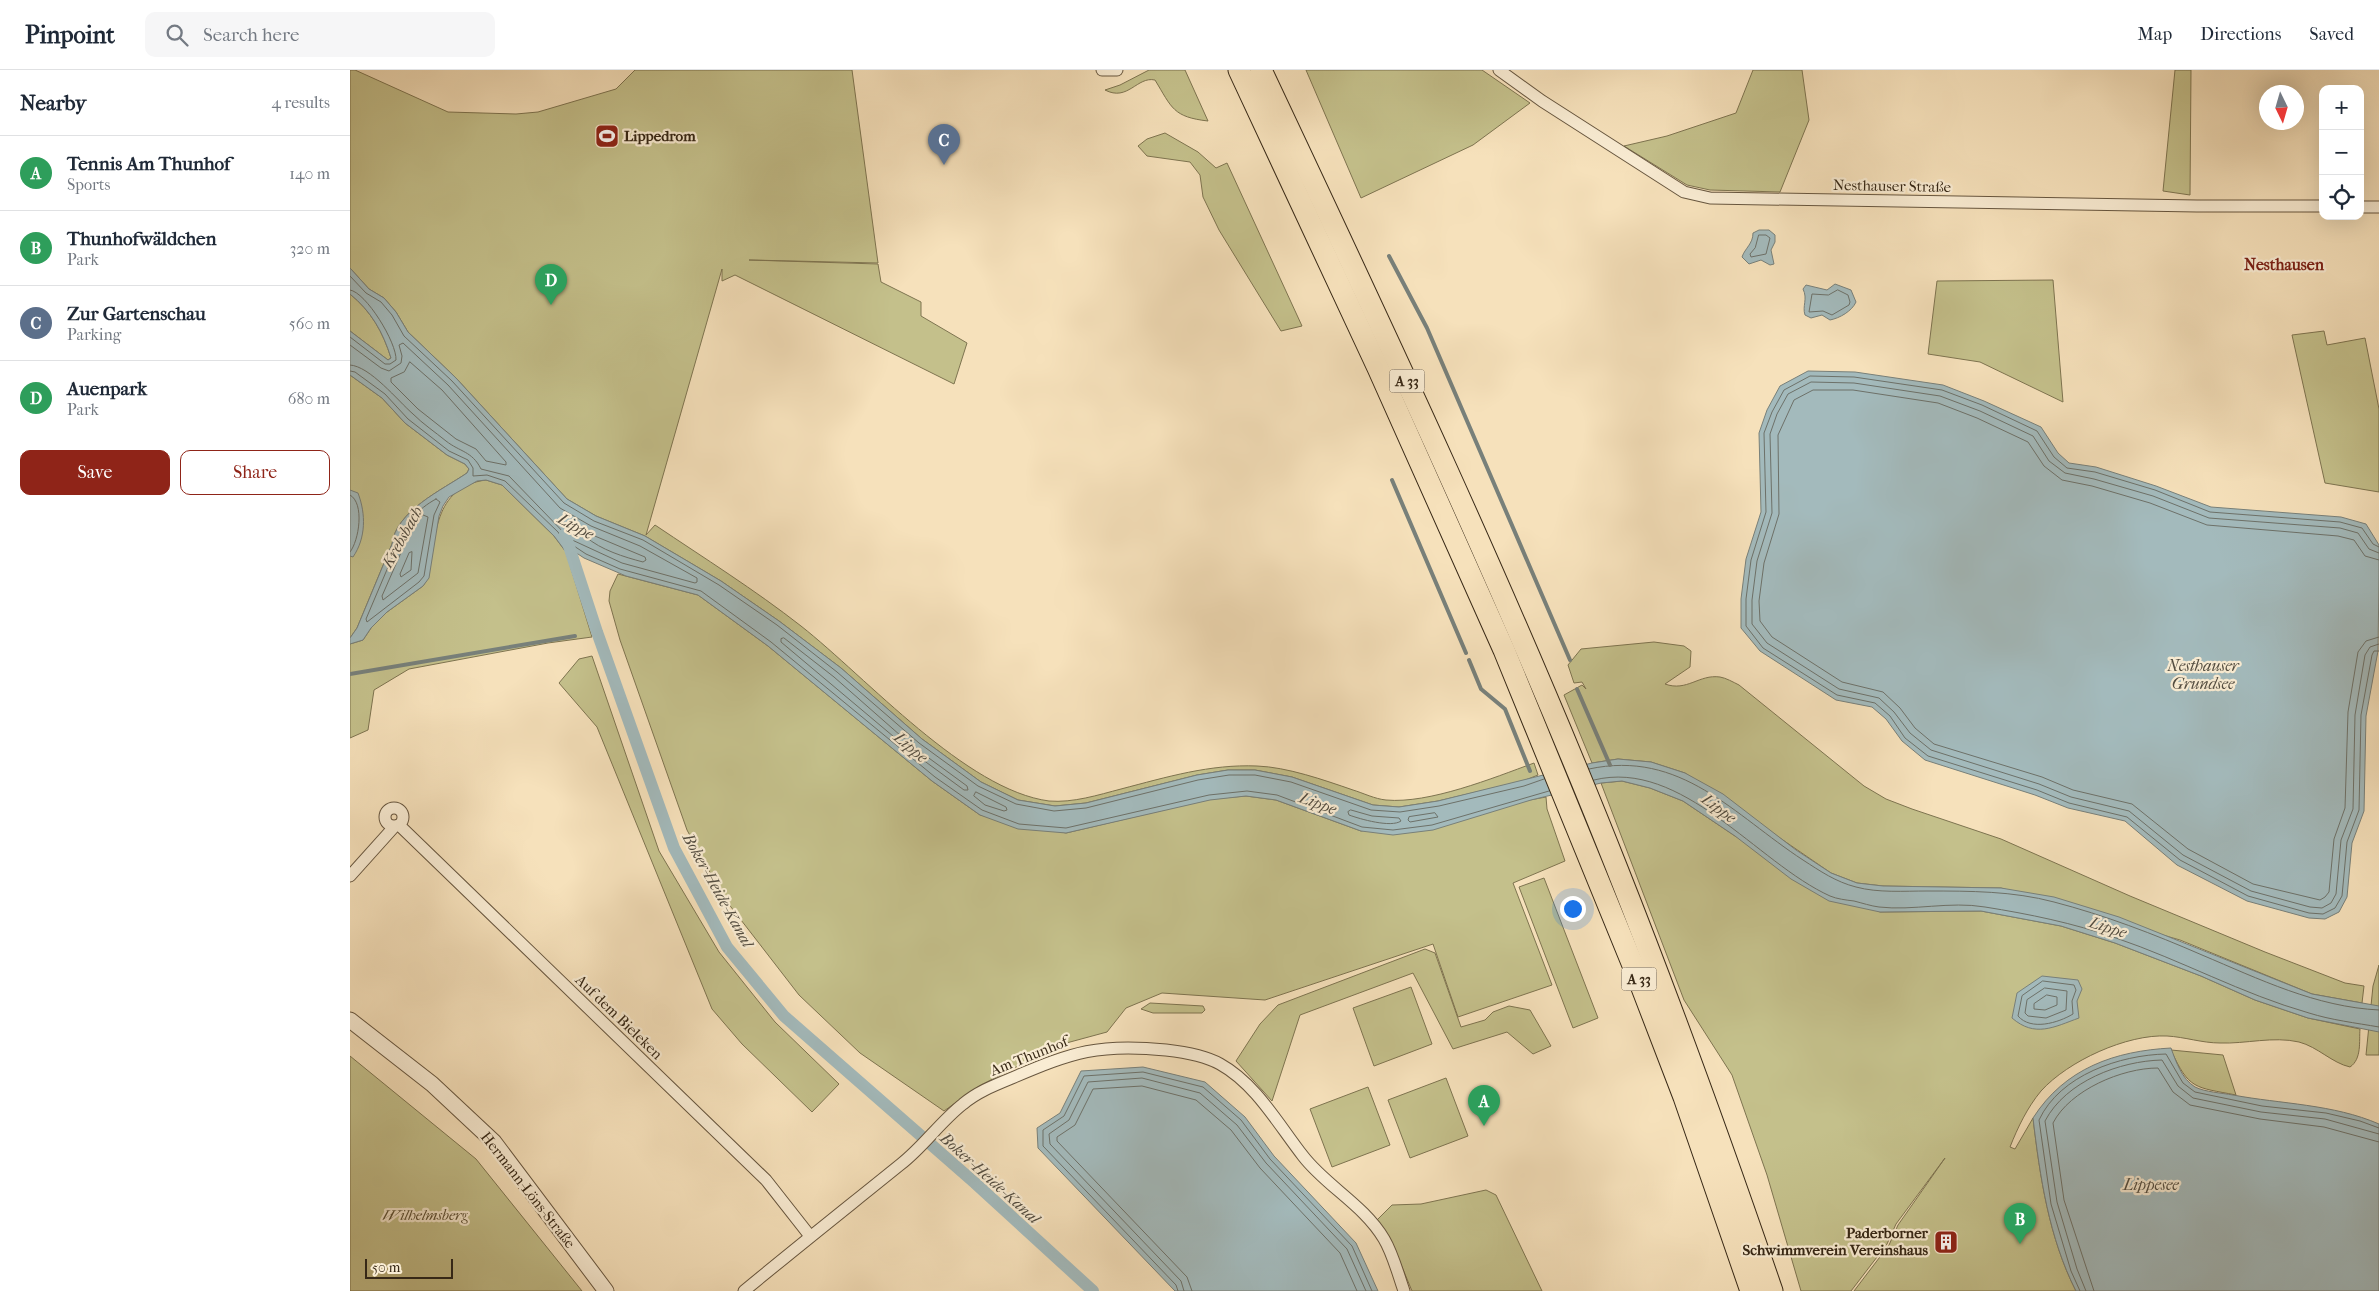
<!DOCTYPE html>
<meta charset="utf-8">
<style>
:root{--surface:#fff;--page:#f6f6f7;--text:#1f2937;--muted:#747a83;--line:#e0e1e3;--accent:#8f2418}
body{margin:0;font-family:"IM FELL French Canon",serif;background:var(--page);color:var(--text)}
.controls{position:absolute;right:15px;top:15px;display:grid;overflow:hidden;border-radius:10px;box-shadow:0 5px 20px #0002}
.controls button{width:45px;height:45px;display:grid;place-items:center;padding:0;border:0;border-bottom:1px solid var(--line);background:var(--surface);color:var(--text);font:25px sans-serif}
.compass{position:absolute;left:1909px;top:15px;width:45px;height:45px;border-radius:50%;background:var(--surface);box-shadow:0 5px 20px #0002;rotate:175deg}
.scale{position:absolute;left:15px;bottom:12px;width:88px;box-sizing:border-box;padding-left:5px;border:2px solid #372816;border-top:0;font-size:14px;line-height:18px;white-space:nowrap;color:#372816;-webkit-text-stroke:4px #f9ecd3;paint-order:stroke}
.you{position:absolute;left:1222px;top:838px;width:18px;height:18px;margin:-12px;border:4px solid #fff;border-radius:50%;background:#1a73e8;box-shadow:0 0 0 8px #1a73e833}
.badge{display:grid;place-items:center;width:32px;height:32px;border-radius:50%;background:var(--accent);color:#fff;font-size:16px;font-weight:700}
.pin{position:absolute;translate:-50% -41px;filter:drop-shadow(0 1px 2px #0008)}
.pin::after{content:'';position:absolute;top:26px;width:18px;height:15px;background:inherit;clip-path:polygon(0 0,100% 0,50% 100%)}
.list{margin:0;padding:0;list-style:none}
h2{display:flex;justify-content:space-between;align-items:center;height:65px;margin:0;padding:0 20px;font-size:21px}
h2 small{font-size:16px;font-weight:400;color:var(--muted)}
.list li{display:grid;grid-template-columns:32px 1fr auto;gap:15px;align-items:center;box-sizing:border-box;height:75px;padding:0 20px;border-top:1px solid var(--line)}
.list b{display:block;font-size:19px;white-space:nowrap}
.list p{margin:0;font-size:16px;white-space:nowrap;color:var(--muted)}
.list em{font-size:16px;font-style:normal;color:var(--muted)}
.actions{display:flex;gap:10px;padding:15px 20px}
.actions a{flex:1;padding:11px 0;border:1px solid var(--accent);border-radius:10px;text-align:center;font-size:18px;color:var(--accent)}
.actions .main{background:var(--accent);color:#fff}
.icon{flex:none;width:28px;height:28px;fill:none;stroke:currentColor;stroke-width:2;stroke-linecap:round;stroke-linejoin:round}
.map{position:relative;flex:none;width:2029px;height:1221px;overflow:hidden}
header{display:flex;align-items:center;gap:30px;box-sizing:border-box;height:70px;padding:0 25px;background:var(--surface);border-bottom:1px solid var(--line)}
header strong{font-size:24px}
nav{display:flex;gap:28px;margin-inline-start:auto;font-size:18px}
.search{width:350px;height:45px;background:var(--page);display:flex;align-items:center;gap:12px;box-sizing:border-box;padding:0 18px;border-radius:10px;color:var(--muted);font-size:19px}
main{display:flex}
aside{flex:1;background:var(--surface)}
.map>svg:first-child{display:block}
.green{fill:#c4c08b;stroke:#7e7450}
.water{fill:#a3babc;stroke:#78807a}
.lines{fill:none;stroke-linecap:round;stroke-linejoin:round}
.shore{stroke:#6d7169;stroke-width:1}
.stream{stroke:#78807a;stroke-width:4}
.canal{stroke:#a3babc;stroke-width:12}
.minor-casing{stroke:#67563f;stroke-width:13}
.tertiary-casing{stroke:#67563f;stroke-width:17}
.motorway-casing{stroke:#372816;stroke-width:23}
.minor{stroke:#f9ecd3;stroke-width:11}
.tertiary{stroke:#f9ecd3;stroke-width:15}
.motorway{stroke:#f6e1bb;stroke-width:21}
.labels{text-anchor:middle;dominant-baseline:central;stroke-width:4.5;stroke-linejoin:round;paint-order:stroke}
.shield{fill:#f9ecd3;stroke:#71634f;stroke-width:1}
.shield-label{font-size:14px;font-weight:bold;fill:#372816}
.poi-label{font-size:15px;font-weight:bold;fill:#372816;stroke:#f9ecd3;text-anchor:start}
.street-label{font-size:15px;fill:#372816;stroke:#f9ecd3}
.park-label{font-size:15px;font-style:italic;fill:#5a4e33;stroke:#f9ecd3}
.neighbourhood-label{font-size:16px;font-weight:bold;fill:#7a1f14;stroke:#f9ecd3}
.water-label{font-size:16px;font-style:italic;fill:#524c40;stroke:#f9ecd3}
</style>
<header>
<strong>Pinpoint</strong>
<div class="search"><svg class="icon" aria-label="search" viewBox="0 0 24 24"><circle cx="10" cy="10" r="6"/><path d="M15 15l6 6"/></svg>Search here</div>
<nav><a>Map</a><a>Directions</a><a>Saved</a></nav>
</header>
<main>
<aside>
<h2>Nearby<small>4 results</small></h2>
<ul class="list">
<li><span class="badge" style="background:#2e9e5b">A</span><div><b>Tennis Am Thunhof</b><p>Sports</p></div><em>140 m</em></li>
<li><span class="badge" style="background:#2e9e5b">B</span><div><b>Thunhofwäldchen</b><p>Park</p></div><em>320 m</em></li>
<li><span class="badge" style="background:#5c6f8a">C</span><div><b>Zur Gartenschau</b><p>Parking</p></div><em>560 m</em></li>
<li><span class="badge" style="background:#2e9e5b">D</span><div><b>Auenpark</b><p>Park</p></div><em>680 m</em></li>
</ul>
<div class="actions"><a class="main">Save</a><a>Share</a></div>
</aside>
<div class="map">
<svg width="2029" height="1221" viewBox="0 0 2029 1221">
<rect width="100%" height="100%" fill="#f6e1bb"/>
<filter id="stains"><feTurbulence type="fractalNoise" baseFrequency=".004" numOctaves="4"/><feColorMatrix values="0 0 0 0 .2 0 0 0 0 .09 0 0 0 0 .02 0 0 0 .5 -.17"/></filter>
<radialGradient id="worn" r=".72"><stop offset=".6" stop-color="#630" stop-opacity="0"/><stop offset="1" stop-color="#630" stop-opacity=".3"/></radialGradient>
<g class="green">
<path d="M0 0H5L98 42 166 44 188 42 266 19 285 0H502L528 193 399 190 528 194 531 212 571 232V246L617 273 604 314 385 205 372 211V199L296 465 305 455C354 488 405 520 451 556 517 608 616 720 699 731 723 733 748 725 771 719 817 707 860 694 907 696 937 697 974 710 1003 720 1013 723 1025 729 1036 730 1079 734 1143 708 1184 693L1188 705 1173 711 1088 731 1049 737 1023 735 942 707 905 700H878L847 705 736 733 705 736 668 730 631 712 572 669 491 598 429 551 371 511 295 466 246 446 217 429 106 308 58 262 46 242 34 228 19 219 0 198Z"/>
<path d="M799 0H835L858 51C823 47 822 38 805 10 787 6 778 32 755 20L770 15Z"/>
<polygon points="956,0 1132,0 1180,33 1123,75 1011,128"/>
<polygon points="1403,0 1452,0 1459,50 1430,122 1360,120 1337,115 1274,76 1317,66 1386,43"/>
<polygon points="1825,0 1841,0 1840,125 1813,121"/>
<polygon points="815,63 848,82 866,98 877,93 952,256 931,261 869,160 853,127 850,105 840,92 797,86 788,76 797,69"/>
<polygon points="1703,210 1713,332 1630,292 1578,284 1587,211"/>
<path d="M0 224C21 241 33 262 41 288L38 290 0 261Z"/>
<polygon points="1974,261 1977,275 2015,268 2029,339 2029,422 1975,413 1942,265"/>
<path d="M0 305 32 328 55 353 97 385 115 394 119 399 117 403C92 420 46 441 42 474L7 558 0 568Z"/>
<path d="M136 410 152 415 204 466 216 482 242 567 198 573 59 599 24 620 18 660 0 668V574L13 570 21 558 37 542 73 516 78 508C86 467 83 417 136 410Z"/>
<polygon points="268,504 348,525 418,576 582,711 630,745 716,763 860,729 896,726 926,730 1011,761 1196,727 1197,739 1215,791 1163,813 1202,915 1108,947 1083,874 915,930 812,923 776,938 757,962 709,975 629,1016 594,1041 510,983 449,925 374,828 337,760 270,570 259,531 260,521"/>
<path d="M1304 572 1334 576 1341 581 1340 597 1315 614C1337 622 1349 604 1370 607 1376 608 1383 612 1389 615L1514 716 1536 729 1562 739 1651 769 1780 826 1915 882 1995 913 2014 916 2012 933 1962 924 1830 870 1651 818 1533 816 1507 813 1481 803 1335 703 1301 692 1268 689 1242 693 1214 625 1232 615 1236 619 1232 612 1224 613 1218 595 1231 579Z"/>
<polygon points="242,586 309,781 369,882 425,952 489,1014 462,1042 392,974 362,939 247,657 209,613 229,589"/>
<path d="M1272 711 1300 718 1333 731 1385 766 1530 842 1631 841 1711 856 1765 873 1851 906 1905 930 1958 948 2010 959C2009 971 2012 989 2000 997 1982 993 1968 977 1949 972 1923 966 1896 974 1870 973 1852 973 1835 967 1817 966 1777 964 1718 991 1691 1021 1677 1038 1668 1057 1660 1077L1665 1079 1683 1048C1690 1107 1699 1168 1726 1221H1504L1539 1175 1548 1155 1595 1088 1546 1154 1537 1174 1501 1221H1451L1417 1105 1382 1005 1334 930 1251 713Z"/>
<polygon points="1194,808 1248,948 1223,958 1169,817"/>
<polygon points="1075,879 1085,883 1111,957 1135,950 1143,942 1159,936 1180,940 1201,976 1183,984 1157,962 1103,979 1063,903 950,945 922,1031 886,991 910,954 928,935"/>
<polygon points="2029,895 2029,985 2016,985 2023,916"/>
<polygon points="1061,917 1082,974 1024,996 1003,938"/>
<polygon points="800,933 853,936 855,940 852,943 803,943 791,939"/>
<path d="M1821 980 1873 985 1886 1025C1845 1017 1839 1020 1821 980Z"/>
<polygon points="0,986 126,1089 232,1221 0,1221"/>
<polygon points="1096,1008 1118,1066 1060,1088 1038,1030"/>
<polygon points="1018,1017 1040,1075 982,1097 960,1039"/>
<polygon points="1136,1120 1146,1125 1192,1221 1062,1221 1040,1168 1026,1151 1042,1135 1071,1134"/>
</g>
<g class="water">
<path d="M1409 160H1419L1425 165V172L1421 180 1424 194 1420 195 1411 190 1399 194 1392 187C1395 178 1403 174 1403 163Z"/>
<path d="M0 198 19 219 34 228 46 242 58 262 106 308 217 429 246 446 295 466 371 511 429 551 491 598 572 669 631 712 668 730 705 736 736 733 847 705 878 700H905L942 707 1023 735 1049 737 1088 731 1242 693 1268 689 1301 692 1335 703 1373 724 1446 780 1481 803 1507 813 1533 816 1651 818 1704 827 1769 847 1962 924 2029 936V962L1958 948 1905 930 1851 906 1765 873 1711 856 1631 841 1530 842 1479 831 1441 809 1385 766 1333 731 1300 718 1272 711 1251 713 1181 730 1083 760 1043 765 1011 761 926 730 896 726 860 730 716 763 668 759 630 745 582 711 418 576 348 525 276 506 234 488 222 480 216 482 204 466 152 415 136 410 127 411 99 427 93 436 89 446 79 508 73 516 37 542 21 558 13 570 0 574V568L7 558 42 474C46 441 92 420 117 403L119 399 115 394 97 385 55 353 32 328 0 305V261L38 290 41 288C33 262 21 241 0 224Z"/>
<path d="M1485 214 1501 220 1506 232C1502 241 1490 248 1480 250L1472 245 1461 248 1455 245C1452 236 1458 229 1453 219L1456 215 1477 220Z"/>
<polygon points="1458,301 1505,302 1593,315 1634,331 1691,357 1708,383 1719,393 1746,397 1806,416 1861,437 1991,447 2016,454 2029,475 2029,505 2028,581 2016,646 2014,741 2002,773 1997,827 1989,842 1975,849 1959,848 1897,831 1827,795 1775,751 1718,738 1685,725 1575,690 1552,671 1536,649 1522,637 1486,630 1410,581 1391,558 1391,529 1396,489 1411,442 1409,363 1417,340 1430,316"/>
<path d="M0 420 8 423C16 444 16 468 3 487L0 486Z"/>
<path d="M1692 906 1728 910 1732 919 1727 931 1729 948C1704 957 1685 968 1662 948L1667 923Z"/>
<path d="M1821 978C1826 992 1832 1009 1845 1017 1855 1022 1872 1023 1883 1025 1931 1034 1983 1034 2029 1054V1221H1726C1699 1168 1690 1107 1683 1048 1715 998 1765 981 1821 978Z"/>
<polygon points="793,997 855,1012 895,1047 924,1086 1006,1173 1028,1221 825,1221 688,1078 687,1058 710,1043 731,1001"/>
</g>
<g class="lines">
<g class="shore">
<polygon points="1409,165 1416,165 1420,168 1416,184 1401,187 1400,184 1405,178"/>
<polyline points="0,206 16,223 31,232 42,245 54,266 102,311 214,433 244,451 293,470 369,515 427,555 487,602 569,673 628,716 666,734 704,741 736,738 848,710 879,705 905,705 941,712 1021,740 1050,742 1089,736 1174,716 1194,709"/>
<path d="M0 220C16 222 47 273 46 290L40 294H35L0 267"/>
<polygon points="1488,220 1498,225 1500,232 1499,235 1482,245 1473,241 1459,242 1462,224 1478,225"/>
<path d="M0 275 31 298 39 301 51 293 52 286 49 275 53 273 98 315 210 438 241 456 290 476 347 508V512L345 513 272 493 220 469 159 406 131 399C122 381 110 382 96 371 85 362 73 354 63 344 48 331 20 296 0 295"/>
<polygon points="60,292 92,320 156,392 156,395 136,391 126,379 106,369 68,339 41,312 41,308 54,302"/>
<polyline points="0,301 5,302 35,324 58,349 99,381 118,390 123,398 123,406 137,405 155,411 208,462 217,475 224,476 236,484 270,499 351,521 421,572 585,707 632,740 669,754 716,758 859,725 897,721 927,725 1012,757 1043,760 1082,755 1199,721"/>
<path d="M0 425C15 433 9 471 0 482"/>
<path d="M86 429 90 432 84 445 74 506 69 512 17 552 16 549 47 476C50 457 69 438 86 429Z"/>
<polygon points="73,445 78,447 68,503 33,530 32,526 53,478 54,469"/>
<path d="M240 464 295 487 296 490 293 492C274 487 251 480 236 467Z"/>
<polyline points="2029,477 2023,474 2012,458 1990,452 1860,442 1805,420 1745,402 1717,398 1704,387 1687,361 1632,335 1592,320 1504,307 1460,306 1434,320 1422,342 1414,363 1416,442 1401,490 1396,529 1396,556 1413,578 1487,625 1525,633 1540,646 1555,668 1578,686 1687,720 1719,733 1777,747 1830,790 1898,826 1959,843 1973,844 1985,838 1992,826 1997,772 2009,740 2011,645 2022,585 2024,581 2029,581"/>
<polygon points="62,482 61,500 51,507 50,504 59,483"/>
<polyline points="2029,483 2019,479 2008,463 1990,458 1859,448 1803,426 1744,409 1715,403 1699,391 1683,366 1630,341 1590,326 1504,313 1461,312 1438,324 1427,344 1420,364 1422,443 1407,491 1402,530 1402,554 1417,573 1489,619 1529,628 1544,642 1560,663 1581,680 1689,714 1721,727 1779,741 1833,785 1901,821 1960,837 1972,838 1981,833 1986,824 1991,770 2003,739 2005,645 2015,585 2020,577 2029,574"/>
<polyline points="2029,490 2015,486 2004,470 1988,466 1857,455 1800,433 1742,416 1712,410 1694,396 1678,372 1627,348 1588,333 1503,320 1463,320 1444,330 1428,365 1429,444 1414,493 1409,531 1410,551 1422,567 1492,612 1533,622 1550,638 1565,658 1584,674 1692,707 1723,720 1782,734 1838,779 1903,814 1970,830 1975,827 1979,822 1984,769 1995,738 1998,642 2008,582 2016,571 2029,567"/>
<polygon points="434,568 484,607 559,673 560,676 556,677 431,572 431,569"/>
<polygon points="572,683 617,716 618,720 614,720 569,687 569,684"/>
<path d="M1239 699C1331 679 1384 745 1453 790 1470 801 1486 812 1506 817 1528 823 1554 821 1577 821 1620 821 1663 821 1704 832 1754 845 1804 864 1852 885 1909 909 1966 937 2029 940"/>
<path d="M1244 710C1332 688 1407 793 1480 826 1487 829 1496 830 1504 831 1512 833 1521 836 1529 837 1563 841 1600 831 1635 837 1679 844 1723 853 1766 868 1831 890 1892 924 1959 943 1981 950 2006 953 2029 957"/>
<polygon points="626,722 656,737 657,740 654,741 635,735 624,726"/>
<polygon points="1357,728 1381,745 1382,748 1379,749 1354,732 1354,729"/>
<path d="M1001 740 1022 746 1049 748 1051 751C1041 758 1010 749 999 745L998 742Z"/>
<polygon points="1085,743 1088,747 1060,752 1058,750 1059,747"/>
<path d="M1693 911 1724 915 1726 920 1722 931 1723 944C1708 953 1681 961 1668 946L1672 926Z"/>
<polygon points="1695,918 1717,921 1716,940 1696,948 1678,946 1675,943 1677,930"/>
<polygon points="1697,925 1707,927 1707,935 1695,940 1684,939 1684,934"/>
<polyline points="828,1221 826,1215 693,1076 693,1060 714,1046 734,1006 793,1002 853,1017 891,1050 920,1089 1002,1176 1022,1221"/>
<polyline points="834,1221 831,1211 700,1074 699,1064 719,1050 738,1012 792,1008 850,1023 887,1055 916,1093 997,1179 1016,1221"/>
<polyline points="842,1221 837,1207 707,1071 707,1067 725,1055 743,1019 792,1016 846,1030 881,1060 910,1098 990,1183 1007,1221"/>
<path d="M1730 1221 1721 1201 1701 1134 1689 1050C1710 1005 1770 985 1816 984L1833 1013 1845 1022 1912 1036 1976 1043 2010 1051 2029 1058"/>
<path d="M1736 1221 1727 1199 1707 1132 1695 1051C1716 1011 1770 991 1812 990L1828 1016 1843 1028 1911 1042 1975 1049 2029 1064"/>
<path d="M1744 1221 1714 1130 1703 1053C1720 1020 1772 998 1808 998L1823 1022 1840 1035 1910 1049 1974 1057 2029 1072"/>
</g>
<g class="stream">
<polyline points="1039,186 1077,258 1220,590"/>
<polyline points="1042,410 1116,583"/>
<polyline points="1119,590 1131,619 1155,639 1180,701"/>
<polyline points="0,604 225,566"/>
<polyline points="1227,619 1260,695"/>
</g>
<polyline class="canal" points="215,464 247,562 324,778 377,877 434,946 625,1113 743,1221"/>
<g class="minor-casing">
<g id="minor">
<polyline points="752,0 767,0"/>
<polyline points="1149,0 1192,31 1334,122 1360,128 1847,136 1973,136"/>
<polyline points="2010,137 2029,137"/>
<circle cx="44" cy="747" r="9"/>
<polyline points="49,755 416,1110 460,1166"/>
<polyline points="0,806 44,757"/>
<path d="M394 1221C446 1178 499 1136 551 1094 574 1076 590 1052 613 1034 627 1022 645 1015 662 1008 723 982 749 973 816 980 834 982 854 985 870 994 906 1014 928 1054 953 1086 976 1116 1014 1135 1034 1169 1043 1184 1048 1204 1054 1221"/>
</g>
</g>
<g class="tertiary-casing">
<polyline id="tertiary" points="0,950 82,1014 144,1072 256,1221"/>
</g>
<g class="motorway-casing">
<g id="motorway">
<polyline points="889,0 1028,298 1154,580 1289,910 1334,1027 1401,1221"/>
<path d="M911 0C1035 263 1159 526 1266 796 1322 937 1373 1078 1422 1221"/>
</g>
</g>
<use href="#minor" class="minor"/>
<use href="#tertiary" class="tertiary"/>
<use href="#motorway" class="motorway"/>
</g>
<defs>
<g id="stadium-square" transform="scale(1.25)"><rect x="-9" y="-9" width="18" height="18" rx="4" fill="#8f2418" stroke="#f9ecd3"/><path d="M0-5a6.5 5 0 1 0 0 10a6.5 5 0 1 0 0-10ZM-3.5-1.8h7v3.6h-7Z" fill="#fff"/></g>
<g id="building-square" transform="scale(1.25)"><rect x="-9" y="-9" width="18" height="18" rx="4" fill="#8f2418" stroke="#f9ecd3"/><path d="M-4-6H4V6H1V3H-1V6H-4ZM-2.5-4.3h1.7v1.8h-1.7ZM.8-4.3h1.7v1.8H.8ZM-2.5-1h1.7V.8h-1.7ZM.8-1h1.7V.8H.8Z" fill="#fff"/></g>
</defs>
<g fill-rule="evenodd">
<use href="#stadium-square" x="257" y="66"/>
<use href="#building-square" x="1596" y="1172"/>
</g>
<g class="labels">
<g class="shield">
<rect x="1039.5" y="299.5" width="35" height="23" rx="4"/>
<rect x="1271.5" y="897.5" width="35" height="23" rx="4"/>
</g>
<g class="shield-label">
<text x="1057" y="311">A 33</text>
<text x="1289" y="909">A 33</text>
</g>
<g class="poi-label">
<text x="274" y="66">Lippedrom</text>
<text x="1578" y="1163" text-anchor="end">Paderborner<tspan x="1578" dy="17">Schwimmverein Vereinshaus</tspan></text>
</g>
<g class="street-label">
<text transform="translate(1542 116) rotate(1)">Nesthauser Straße</text>
<text transform="translate(269 947) rotate(44)">Auf dem Bieleken</text>
<text transform="translate(679 986) rotate(-22)">Am Thunhof</text>
<text transform="translate(178 1120) rotate(52)">Hermann-Löns-Straße</text>
</g>
<g class="park-label">
<text x="75" y="1145">Wilhelmsberg</text>
</g>
<g class="neighbourhood-label">
<text x="1934" y="194">Nesthausen</text>
</g>
<g class="water-label">
<text transform="translate(226 456) rotate(29)">Lippe</text>
<text transform="translate(52 467) rotate(-61)">Krebsbach</text>
<text x="1853" y="595">Nesthauser<tspan x="1853" dy="18">Grundsee</tspan></text>
<text transform="translate(561 677) rotate(40)">Lippe</text>
<text transform="translate(968 733) rotate(20)">Lippe</text>
<text transform="translate(1369 738) rotate(36)">Lippe</text>
<text transform="translate(368 820) rotate(61)">Boker-Heide-Kanal</text>
<text transform="translate(1758 857) rotate(18)">Lippe</text>
<text transform="translate(640 1108) rotate(42)">Boker-Heide-Kanal</text>
<text x="1801" y="1114">Lippesee</text>
</g>
</g>
<rect width="100%" height="100%" filter="url(#stains)"/>
<rect width="100%" height="100%" fill="url(#worn)"/>
</svg>
<div class="controls">
<button>+</button>
<button>−</button>
<button><svg class="icon" aria-label="locate" viewBox="0 0 24 24"><circle cx="12" cy="12" r="6"/><path d="M12 2v4M12 18v4M2 12h4M18 12h4"/></svg></button>
</div>
<svg class="compass" viewBox="-18 -18 36 36"><path d="M0-13l5 13h-10z" fill="#e53935"/><path d="M0 13l5-13h-10z" fill="#747a83"/></svg>
<div class="scale">50 m</div>
<div class="you"></div>
<div class="pin badge" style="left:1134px;top:1056px;background:#2e9e5b">A</div>
<div class="pin badge" style="left:1670px;top:1174px;background:#2e9e5b">B</div>
<div class="pin badge" style="left:594px;top:95px;background:#5c6f8a">C</div>
<div class="pin badge" style="left:201px;top:235px;background:#2e9e5b">D</div>
</div>
</main>
